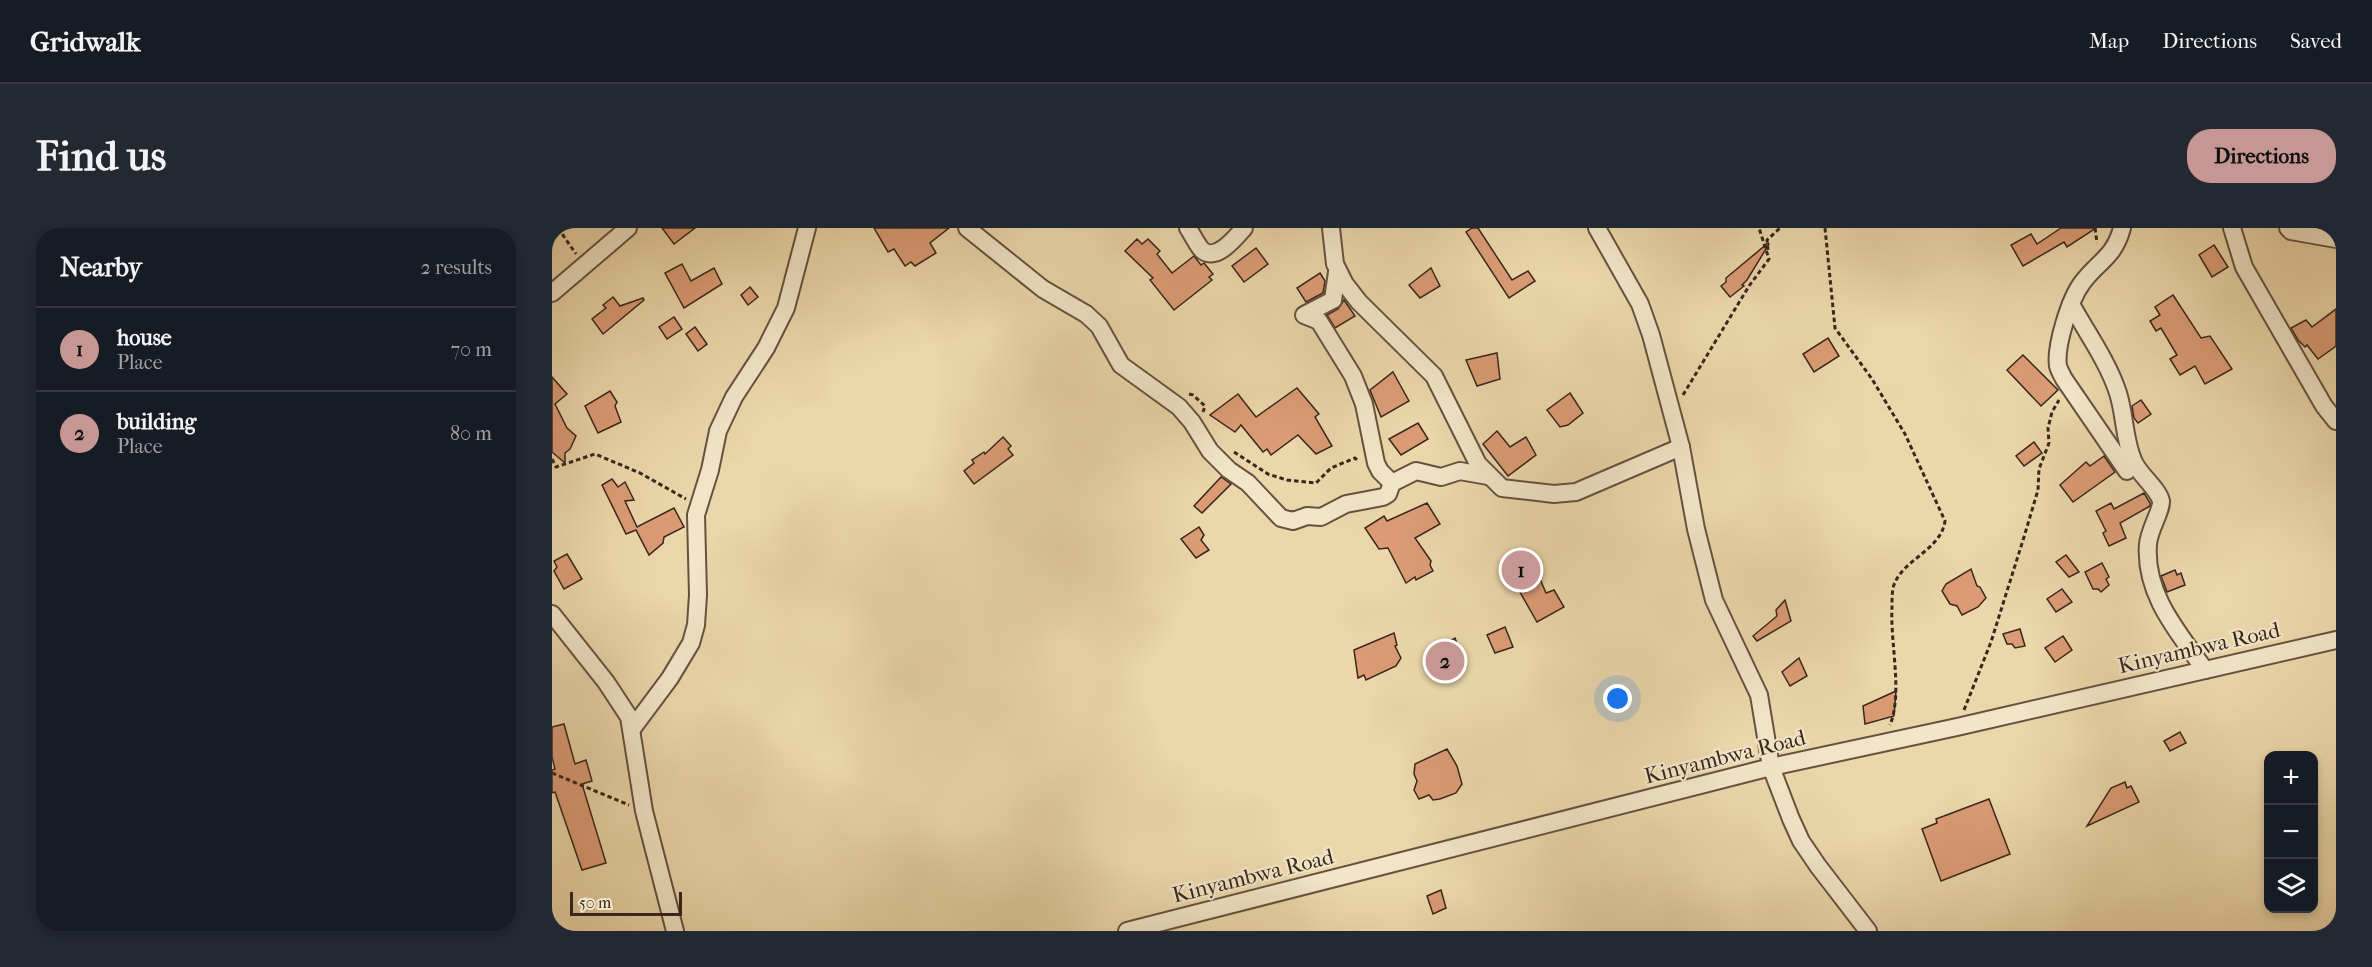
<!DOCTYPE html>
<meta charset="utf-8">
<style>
:root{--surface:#171b24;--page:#242831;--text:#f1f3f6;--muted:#9ea1a6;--line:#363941;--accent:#c59692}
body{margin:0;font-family:"IM FELL French Canon",serif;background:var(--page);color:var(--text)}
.controls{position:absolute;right:18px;bottom:18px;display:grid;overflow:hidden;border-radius:12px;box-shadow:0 3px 9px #0003}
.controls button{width:54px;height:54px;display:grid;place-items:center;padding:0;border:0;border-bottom:2px solid var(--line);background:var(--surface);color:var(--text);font:30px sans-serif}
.scale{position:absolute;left:18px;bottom:15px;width:112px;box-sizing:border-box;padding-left:6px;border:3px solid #3a261c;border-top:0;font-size:16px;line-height:21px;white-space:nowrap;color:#3a261c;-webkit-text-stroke:4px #f2e5c8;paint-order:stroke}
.you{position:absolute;left:1066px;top:471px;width:21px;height:21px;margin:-15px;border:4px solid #fff;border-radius:50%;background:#1a73e8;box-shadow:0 0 0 9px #1a73e833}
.badge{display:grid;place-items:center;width:39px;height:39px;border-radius:50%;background:var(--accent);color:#111;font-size:20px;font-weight:700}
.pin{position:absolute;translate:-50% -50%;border:3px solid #fff;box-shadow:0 2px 6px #0006}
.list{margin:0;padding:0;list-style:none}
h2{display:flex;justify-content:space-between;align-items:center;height:78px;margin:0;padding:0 24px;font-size:26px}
h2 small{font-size:20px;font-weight:400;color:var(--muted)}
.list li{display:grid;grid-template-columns:39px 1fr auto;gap:18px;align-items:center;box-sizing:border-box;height:84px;padding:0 24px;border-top:2px solid var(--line)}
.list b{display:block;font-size:22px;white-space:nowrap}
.list p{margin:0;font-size:20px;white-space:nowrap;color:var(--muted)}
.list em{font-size:20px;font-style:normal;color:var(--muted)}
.icon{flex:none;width:33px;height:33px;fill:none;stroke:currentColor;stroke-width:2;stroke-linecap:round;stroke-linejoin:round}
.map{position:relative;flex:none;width:1784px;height:703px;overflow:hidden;border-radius:24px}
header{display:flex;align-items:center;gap:36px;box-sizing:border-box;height:84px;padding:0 30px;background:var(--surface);border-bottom:2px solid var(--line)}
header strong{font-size:28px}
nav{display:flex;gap:33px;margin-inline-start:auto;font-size:21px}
.intro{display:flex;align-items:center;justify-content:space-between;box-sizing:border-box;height:144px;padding:0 36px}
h1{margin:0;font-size:42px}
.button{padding:15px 27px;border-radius:24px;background:var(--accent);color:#111;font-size:21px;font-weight:700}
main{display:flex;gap:36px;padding:0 36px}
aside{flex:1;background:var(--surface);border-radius:24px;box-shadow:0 3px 9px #0003}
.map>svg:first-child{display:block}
.building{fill:#db9c75;stroke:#3a261c;stroke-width:1.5}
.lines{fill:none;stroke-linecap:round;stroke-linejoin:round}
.minor-casing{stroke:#665240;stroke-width:20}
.path{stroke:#3a261c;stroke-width:3;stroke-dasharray:4.5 3;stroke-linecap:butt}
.minor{stroke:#f2e5c8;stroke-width:16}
.labels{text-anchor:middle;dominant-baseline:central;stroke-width:4.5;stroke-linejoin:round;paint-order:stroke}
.street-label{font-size:22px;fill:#3a261c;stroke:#f2e5c8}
</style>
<header>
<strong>Gridwalk</strong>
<nav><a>Map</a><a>Directions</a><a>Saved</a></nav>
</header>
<div class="intro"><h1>Find us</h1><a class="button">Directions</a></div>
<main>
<aside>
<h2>Nearby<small>2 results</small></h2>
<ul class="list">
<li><span class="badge">1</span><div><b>house</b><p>Place</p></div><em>70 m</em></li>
<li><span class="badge">2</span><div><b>building</b><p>Place</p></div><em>80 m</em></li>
</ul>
</aside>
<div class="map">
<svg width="1784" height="703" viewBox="0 0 1784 703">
<rect width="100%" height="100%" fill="#ebd7aa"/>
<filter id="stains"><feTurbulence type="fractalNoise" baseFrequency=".00333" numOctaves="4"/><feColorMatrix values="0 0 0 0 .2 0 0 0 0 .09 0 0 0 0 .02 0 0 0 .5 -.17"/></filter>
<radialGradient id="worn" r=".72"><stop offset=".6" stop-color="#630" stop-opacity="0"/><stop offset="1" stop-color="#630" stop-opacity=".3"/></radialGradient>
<g class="building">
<polygon points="110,0 143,0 122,16"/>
<polygon points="322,0 397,0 378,15 384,25 363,38 359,34 353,38 342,21 336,24"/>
<polygon points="920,0 926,0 960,52 976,43 983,53 957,70 914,4"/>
<polygon points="1509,0 1544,0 1515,19 1512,14 1471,38 1459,17 1479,6 1485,16"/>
<polygon points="585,11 590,16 596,11 608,23 605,26 620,45 642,28 649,37 652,35 661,46 657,49 660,52 622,82 598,52 601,50 573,23"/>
<polygon points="1216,15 1217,16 1195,52 1190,57 1192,58 1178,69 1169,58 1174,54 1174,50"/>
<polygon points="1662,17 1676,39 1660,49 1647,27"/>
<polygon points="704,20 716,36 692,54 680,38"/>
<polygon points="130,36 139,53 162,40 170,56 132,80 113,45"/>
<polygon points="879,40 888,58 868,70 857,57"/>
<polygon points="768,45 773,53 771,65 754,74 745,60"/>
<polygon points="198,59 206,69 196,77 189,67"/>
<polygon points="1621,67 1649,110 1658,108 1680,141 1653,156 1643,138 1628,147 1618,131 1625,127 1609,100 1604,103 1598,93 1608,87 1603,79"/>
<polygon points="61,69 68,78 91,70 92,72 51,106 40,91 54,80 51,77"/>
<polygon points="792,72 803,88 783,100 775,87 786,81"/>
<polygon points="1784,81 1784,118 1766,131 1755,117 1753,119 1746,112 1739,100 1754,92 1760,99"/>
<polygon points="122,89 130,101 115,111 107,99"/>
<polygon points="143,99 155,116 146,123 134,106"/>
<polygon points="1276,110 1287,128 1262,144 1251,126"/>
<polygon points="945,125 948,151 925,158 914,132"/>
<polygon points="1471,127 1506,162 1489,178 1455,142"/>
<polygon points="841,144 857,173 829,189 818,162"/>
<polygon points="0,149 15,166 3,176 15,200 24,208 18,221 13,225 13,235 0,224"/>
<polygon points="745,160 767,186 763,189 780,218 764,226 746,207 719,227 715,221 711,224 689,197 683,204 658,187 686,166 704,189"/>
<polygon points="58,163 65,174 63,178 69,194 46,205 33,178"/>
<polygon points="1018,165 1031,185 1016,197 1008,199 995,182"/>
<polygon points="1589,172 1599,186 1586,195 1582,190 1580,178"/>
<polygon points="866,195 876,211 849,227 837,211"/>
<polygon points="945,203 958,219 974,209 984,227 956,248 931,216"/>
<polygon points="451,209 459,218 456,221 461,227 422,256 412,243 422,235 420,232 432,224 433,226"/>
<polygon points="1482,214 1490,225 1472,238 1464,228"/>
<polygon points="1552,228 1563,244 1521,274 1508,257 1534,234 1538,238"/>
<polygon points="669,249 679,256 650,285 642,278"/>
<polygon points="60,251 66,259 73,254 82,272 73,273 85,299 122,280 132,299 112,309 111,315 97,327 84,302 74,306 50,257"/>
<polygon points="1592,265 1598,275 1598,278 1568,295 1574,310 1557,318 1551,305 1554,303 1544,283 1559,275 1562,281"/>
<polygon points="875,275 888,296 863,310 879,333 878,337 881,343 864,352 863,349 854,355 836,320 827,321 813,300 832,288 835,293"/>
<polygon points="647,299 652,307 649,312 657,322 644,330 629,311"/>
<polygon points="976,323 994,365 1002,362 1012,379 985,394 965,359 963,360 951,334"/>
<polygon points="15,326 30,351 12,361 2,343 5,339 2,333"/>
<polygon points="1514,327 1527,344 1517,349 1504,334"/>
<polygon points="1550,335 1557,349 1554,351 1557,357 1549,364 1546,361 1541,361 1533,344"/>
<polygon points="1419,341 1425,358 1428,359 1434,370 1426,379 1410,387 1405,378 1398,376 1390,363 1394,356"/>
<polygon points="1623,342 1625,347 1629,345 1633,357 1615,364 1609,348"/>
<polygon points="1510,361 1520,374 1504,384 1495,371"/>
<polygon points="1233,372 1239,393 1205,413 1201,408 1225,388 1224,382"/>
<polygon points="953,399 961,419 943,425 935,407"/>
<polygon points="1468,401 1473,418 1463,420 1460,416 1455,416 1451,406"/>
<polygon points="842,405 845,417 843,418 849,430 844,438 814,452 812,447 806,450 802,422"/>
<polygon points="1511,408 1520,422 1503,434 1493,420"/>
<polygon points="903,410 912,438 895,447 881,423"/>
<polygon points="1247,430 1255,448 1238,458 1230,444"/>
<polygon points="1344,463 1342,488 1313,496 1311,478"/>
<polygon points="12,496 23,536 34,532 40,553 30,556 54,635 30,642 3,564 0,565 0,542 3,541 0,529 0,499"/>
<polygon points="1628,504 1634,515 1618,523 1612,513"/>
<polygon points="895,521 905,538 910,556 904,565 888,571 881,572 877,567 867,571 862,562 865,553 862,546 863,536"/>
<polygon points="1573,554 1575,560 1579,558 1587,574 1535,598 1559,560"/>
<polygon points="1437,571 1458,626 1389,653 1370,601 1385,595 1384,591"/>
<polygon points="889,662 894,680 881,686 875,668"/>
</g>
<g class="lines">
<g class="minor-casing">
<g id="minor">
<polyline points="415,0 491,61 534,86 547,98 569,137 627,179 640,194 658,223 677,242 696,255 729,290 741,293 755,288 769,289 794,276 831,269 836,266 840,255"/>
<path d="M636 0C640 6 644 15 649 21 663 36 684 9 692 0"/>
<polyline points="779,0 783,36 793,56 807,74 882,148 926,236 950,260 1002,266 1024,264 1129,219"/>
<polyline points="1045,0 1088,76 1099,107 1129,219 1144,301 1162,372 1207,467 1219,539 1239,591 1249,613 1266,638 1316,703"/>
<path d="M1570 0C1562 30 1546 33 1530 55 1518 71 1503 118 1506 138 1507 142 1510 147 1512 151L1575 243"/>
<polyline points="1680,0 1692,39 1772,178 1784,193"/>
<polyline points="1736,0 1739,3 1784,11"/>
<polyline points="785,44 781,72 752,87 767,93 801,148 812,176 824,235 828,243 840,255 864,243 889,249 908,243 936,248"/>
<polyline points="0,65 76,0"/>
<path d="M1519 76C1535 105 1556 134 1566 165 1573 187 1572 211 1581 232 1586 246 1606 260 1609 273 1610 282 1597 302 1596 316 1592 366 1626 404 1653 442"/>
<polyline points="0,386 54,454 77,489 92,583 123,703"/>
<polyline points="80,501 118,450 139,415 144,397 146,367 144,287 158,242 166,203 182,169 214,120 234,80 255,0"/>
<polyline points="575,703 1219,539 1405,499 1784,412"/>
</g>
</g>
<g class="path">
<polyline points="6,0 24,26"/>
<path d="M1273 0 1283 100 1320 151 1353 206 1393 293C1389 323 1348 332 1341 360 1340 366 1340 373 1340 379 1338 415 1351 465 1338 497"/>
<polyline points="1543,0 1545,15"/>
<polyline points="1216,22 1215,12 1228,0"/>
<polyline points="637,166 641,167 653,178 651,184"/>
<polyline points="1131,167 1197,58 1217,31 1207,0"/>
<polyline points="682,224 716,246 735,252 764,255 779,240 803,230 807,234"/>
<polyline points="0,231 4,239 43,226 88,245 134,271"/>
<polyline points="1412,482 1439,414 1472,309 1486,262 1487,241 1497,215 1496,200 1500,184 1507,172"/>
<polyline points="0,545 77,577"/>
</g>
<use href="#minor" class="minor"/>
</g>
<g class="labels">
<g class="street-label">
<text transform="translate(1647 420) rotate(-13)">Kinyambwa Road</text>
<text transform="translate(1173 529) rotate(-14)">Kinyambwa Road</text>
<text transform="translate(701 648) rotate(-14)">Kinyambwa Road</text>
</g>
</g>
<rect width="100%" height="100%" filter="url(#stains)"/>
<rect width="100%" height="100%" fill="url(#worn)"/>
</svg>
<div class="controls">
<button>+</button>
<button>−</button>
<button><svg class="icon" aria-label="layers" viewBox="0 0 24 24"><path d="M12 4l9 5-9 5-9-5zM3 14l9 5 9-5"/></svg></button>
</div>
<div class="scale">50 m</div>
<div class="you"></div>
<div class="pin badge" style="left:969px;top:342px">1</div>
<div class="pin badge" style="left:893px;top:433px">2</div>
</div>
</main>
